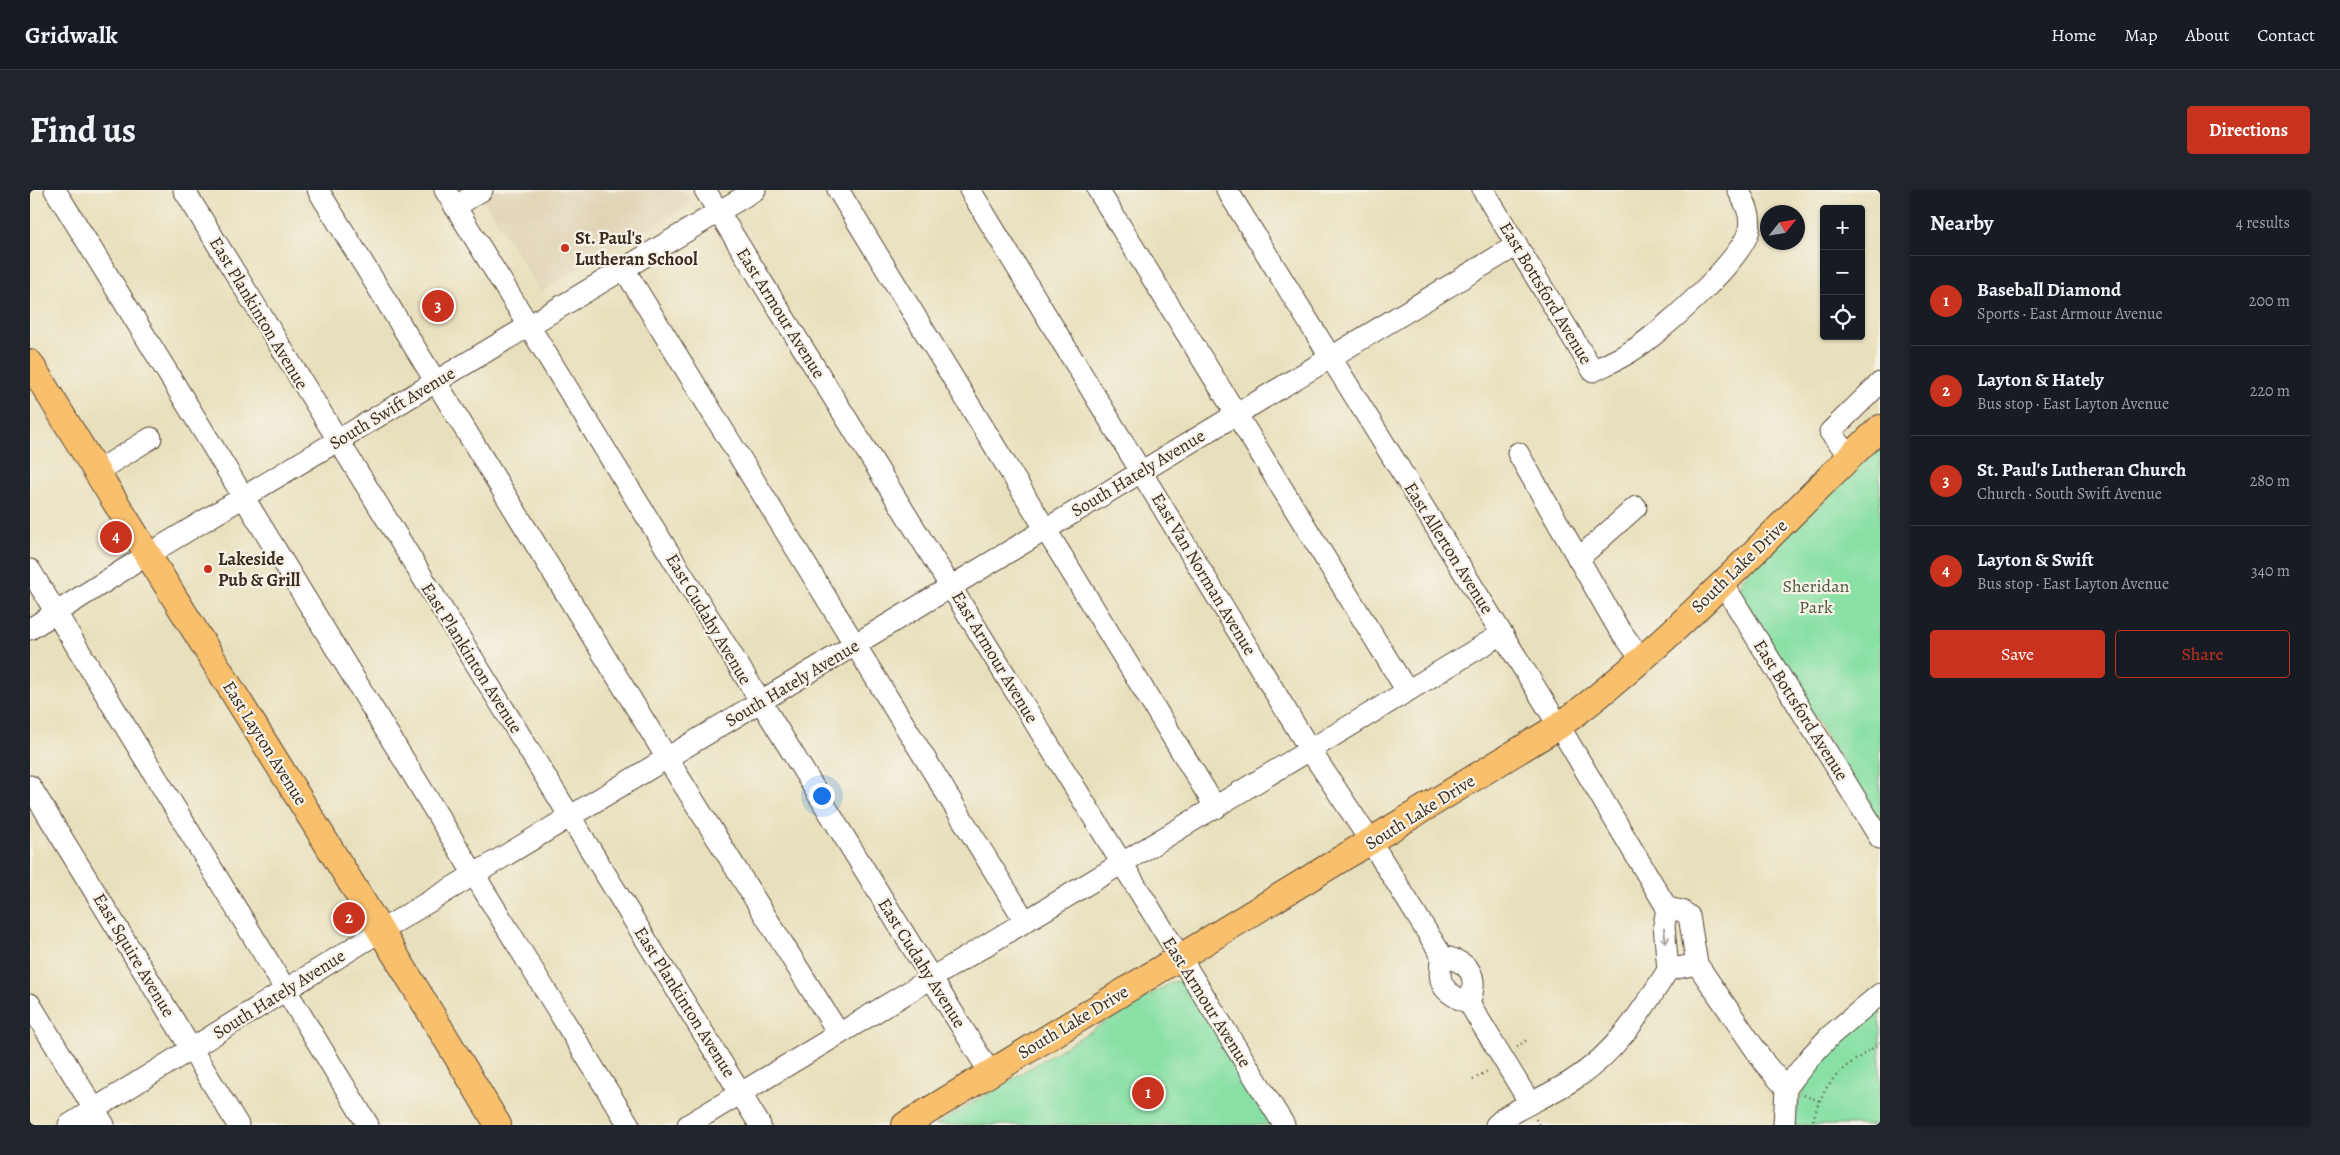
<!DOCTYPE html>
<meta charset="utf-8">
<style>
:root{--surface:#171b24;--page:#20242c;--text:#f1f3f6;--muted:#9ea1a6;--line:#363941;--accent:#c8321e}
body{margin:0;font-family:Alegreya,serif;background:var(--page);color:var(--text)}
.controls{position:absolute;right:15px;top:15px;display:grid;overflow:hidden;border-radius:5px;box-shadow:0 1px 4px #0004}
.controls button{width:45px;height:45px;display:grid;place-items:center;padding:0;border:0;border-bottom:1px solid var(--line);background:var(--surface);color:var(--text);font:25px sans-serif}
.compass{position:absolute;left:1730px;top:15px;width:45px;height:45px;border-radius:50%;background:var(--surface);box-shadow:0 1px 4px #0004;rotate:59deg}
.you{position:absolute;left:791px;top:605px;width:18px;height:18px;margin:-12px;border:4px solid #fff;border-radius:50%;background:#1a73e8;box-shadow:0 0 0 8px #1a73e833}
.badge{display:grid;place-items:center;width:32px;height:32px;border-radius:50%;background:var(--accent);color:#fff;font-size:16px;font-weight:700}
.pin{position:absolute;translate:-50% -50%;border:2px solid #fff;box-shadow:0 1px 5px #0006}
.list{margin:0;padding:0;list-style:none}
h2{display:flex;justify-content:space-between;align-items:center;height:65px;margin:0;padding:0 20px;font-size:21px}
h2 small{font-size:16px;font-weight:400;color:var(--muted)}
.list li{display:grid;grid-template-columns:32px 1fr auto;gap:15px;align-items:center;box-sizing:border-box;height:90px;padding:0 20px;border-top:1px solid var(--line)}
.list b{display:block;font-size:19px;white-space:nowrap}
.list p{margin:0;font-size:16px;white-space:nowrap;color:var(--muted)}
.list em{font-size:16px;font-style:normal;color:var(--muted)}
.actions{display:flex;gap:10px;padding:15px 20px}
.actions a{flex:1;padding:11px 0;border:1px solid var(--accent);border-radius:5px;text-align:center;font-size:18px;color:var(--accent)}
.actions .main{background:var(--accent);color:#fff}
.icon{flex:none;width:28px;height:28px;fill:none;stroke:currentColor;stroke-width:2;stroke-linecap:round;stroke-linejoin:round}
.map{position:relative;flex:none;width:1850px;height:935px;overflow:hidden;border-radius:5px}
header{display:flex;align-items:center;gap:30px;box-sizing:border-box;height:70px;padding:0 25px;background:var(--surface);border-bottom:1px solid var(--line)}
header strong{font-size:24px}
nav{display:flex;gap:28px;margin-inline-start:auto;font-size:18px}
.intro{display:flex;align-items:center;justify-content:space-between;box-sizing:border-box;height:120px;padding:0 30px}
h1{margin:0;font-size:35px}
.button{padding:12px 22px;border-radius:5px;background:var(--accent);color:#fff;font-size:18px;font-weight:700}
main{display:flex;gap:30px;padding:0 30px}
aside{flex:1;background:var(--surface);border-radius:5px;box-shadow:0 1px 4px #0004}
.map>svg:first-child{display:block}
.built{fill:#e0d3b4}
.green{fill:#89e0a5;stroke:#628562}
.lines{fill:none;stroke-linecap:round;stroke-linejoin:round}
.minor-casing{stroke:#554536;stroke-width:23}
.major-casing{stroke:#554536;stroke-width:28}
.path{stroke:#554536;stroke-width:2.5;stroke-dasharray:1 4;stroke-linecap:butt}
.minor{stroke:#fff;stroke-width:21}
.major{stroke:#f8bf6c;stroke-width:26}
.oneway{stroke:#a79f9a}
.poi-dot{fill:#c8321e;stroke:#f7f3e8;stroke-width:2}
.labels{text-anchor:middle;dominant-baseline:central;stroke-width:4.5;stroke-linejoin:round;paint-order:stroke}
.poi-label{font-size:18px;font-weight:bold;fill:#3b2a1e;stroke:#f7f3e8;text-anchor:start}
.street-label{font-size:18px;fill:#3b2a1e;stroke:#f7f3e8}
.park-label{font-size:18px;fill:#4e5840;stroke:#f7f3e8}
</style>
<header>
<strong>Gridwalk</strong>
<nav><a>Home</a><a>Map</a><a>About</a><a>Contact</a></nav>
</header>
<div class="intro"><h1>Find us</h1><a class="button">Directions</a></div>
<main>
<div class="map">
<svg width="1850" height="935" viewBox="0 0 1850 935">
<rect width="100%" height="100%" fill="#f7f3e8"/>
<filter id="ink" filterUnits="userSpaceOnUse"><feTurbulence type="fractalNoise" baseFrequency=".02" numOctaves="2"/><feDisplacementMap in="SourceGraphic" scale="10" xChannelSelector="R" yChannelSelector="G"/><feConvolveMatrix kernelMatrix="1 2 1 2 8 2 1 2 1" color-interpolation-filters="sRGB"/></filter>
<filter id="wash" filterUnits="userSpaceOnUse"><feTurbulence type="fractalNoise" baseFrequency=".0096" numOctaves="4" result="noise"/><feDisplacementMap in="SourceGraphic" scale="20" xChannelSelector="R" yChannelSelector="G"/><feGaussianBlur stdDeviation="1.12" result="paint"/><feColorMatrix in="noise" values="0 0 0 0 0 0 0 0 0 0 0 0 0 0 0 0 0 1.4 0 .05"/><feComposite in="paint" operator="in"/></filter>
<g filter="url(#wash)">
<rect width="100%" height="100%" fill="#e8e0bc"/>
<polygon class="built" points="463,0 653,0 661,13 511,102 452,7"/>
<g class="green">
<polygon points="1850,257 1850,635 1709,400 1712,389"/>
<polygon points="1148,791 1158,797 1243,935 906,935 1142,792"/>
<path d="M1850 816V935H1763C1776 872 1804 856 1850 816Z"/>
</g>
</g>
<g filter="url(#ink)">
<g class="lines">
<g class="minor-casing">
<g id="minor">
<path d="M25 0C218 311 405 625 599 935"/>
<path d="M154 0C344 313 540 622 730 935"/>
<polyline points="288,0 637,568 809,844"/>
<polyline points="415,0 960,883"/>
<polyline points="675,0 1254,935"/>
<polyline points="808,0 1186,618"/>
<path d="M940 0 1280 560 1341 652 1412 766C1406 794 1413 803 1439 813 1450 785 1439 772 1412 766"/>
<polyline points="1068,0 1377,501"/>
<polyline points="1197,0 1529,536 1637,718"/>
<path d="M1453 0 1563 181C1575 175 1589 169 1600 162 1629 145 1712 70 1719 40 1722 25 1715 12 1708 0"/>
<polyline points="425,17 452,0"/>
<polyline points="594,79 995,731"/>
<polyline points="1488,263 1587,436 1612,470"/>
<polyline points="1820,266 1800,242 1850,193"/>
<polyline points="66,282 121,248"/>
<polyline points="1548,369 1606,317"/>
<polyline points="0,380 338,935"/>
<polyline points="1692,392 1850,648"/>
<polyline points="0,439 117,365 725,0"/>
<polyline points="0,596 208,935"/>
<polyline points="1667,774 1638,780 1634,735 1637,718 1652,721 1659,726 1667,774 1736,875 1756,898"/>
<polyline points="1439,813 1500,913"/>
<polyline points="0,814 74,935"/>
<polyline points="39,935 352,740 1487,55"/>
<polyline points="658,935 1472,444"/>
<path d="M1466 935 1475 927C1497 914 1521 904 1543 890 1586 863 1612 821 1638 780"/>
<polyline points="1754,935 1756,898 1781,866 1801,845 1850,804"/>
</g>
</g>
<g class="major-casing">
<g id="major">
<path d="M0 173C155 428 316 679 468 935"/>
<path d="M875 935 1529 536C1646 451 1745 337 1850 238"/>
</g>
</g>
<g class="path">
<polyline points="1487,857 1498,849"/>
<polyline points="1443,890 1459,880"/>
<polyline points="1774,905 1789,911"/>
<polyline points="1506,929 1509,935"/>
<path d="M1782 935C1793 888 1812 879 1850 853"/>
</g>
<use href="#minor" class="minor"/>
<use href="#major" class="major"/>
</g>
<defs><path id="oneway-shaft" d="M-6 0H5M1.5-3L5.5 0L1.5 3" fill="none" stroke-width="1.6" stroke-linecap="round" stroke-linejoin="round" transform="scale(1.25)"/></defs>
<use class="oneway" href="#oneway-shaft" transform="translate(1635 746) rotate(82)"/>
</g>
<g class="poi-dot">
<circle cx="535" cy="58" r="5"/>
<circle cx="178" cy="379" r="5"/>
</g>
<g class="labels">
<g class="poi-label">
<text x="545" y="48">St. Paul's<tspan x="545" dy="21">Lutheran School</tspan></text>
<text x="188" y="369">Lakeside<tspan x="188" dy="21">Pub &amp; Grill</tspan></text>
</g>
<g class="street-label">
<text transform="translate(1516 103) rotate(59)">East Bottsford Avenue</text>
<text transform="translate(229 123) rotate(59)">East Plankinton Avenue</text>
<text transform="translate(751 123) rotate(58)">East Armour Avenue</text>
<text transform="translate(362 218) rotate(-31)">South Swift Avenue</text>
<text transform="translate(1108 283) rotate(-31)">South Hately Avenue</text>
<text transform="translate(1419 358) rotate(58)">East Allerton Avenue</text>
<text transform="translate(1709 376) rotate(-44)">South Lake Drive</text>
<text transform="translate(1174 384) rotate(59)">East Van Norman Avenue</text>
<text transform="translate(679 429) rotate(59)">East Cudahy Avenue</text>
<text transform="translate(965 467) rotate(59)">East Armour Avenue</text>
<text transform="translate(442 468) rotate(58)">East Plankinton Avenue</text>
<text transform="translate(762 493) rotate(-31)">South Hately Avenue</text>
<text transform="translate(1771 520) rotate(58)">East Bottsford Avenue</text>
<text transform="translate(235 553) rotate(58)">East Layton Avenue</text>
<text transform="translate(1390 622) rotate(-32)">South Lake Drive</text>
<text transform="translate(104 765) rotate(59)">East Squire Avenue</text>
<text transform="translate(892 773) rotate(58)">East Cudahy Avenue</text>
<text transform="translate(249 804) rotate(-32)">South Hately Avenue</text>
<text transform="translate(655 812) rotate(58)">East Plankinton Avenue</text>
<text transform="translate(1177 812) rotate(58)">East Armour Avenue</text>
<text transform="translate(1043 832) rotate(-31)">South Lake Drive</text>
</g>
<g class="park-label">
<text x="1786" y="396">Sheridan<tspan x="1786" dy="21">Park</tspan></text>
</g>
</g>
</svg>
<div class="controls">
<button>+</button>
<button>−</button>
<button><svg class="icon" aria-label="locate" viewBox="0 0 24 24"><circle cx="12" cy="12" r="6"/><path d="M12 2v4M12 18v4M2 12h4M18 12h4"/></svg></button>
</div>
<svg class="compass" viewBox="-18 -18 36 36"><path d="M0-13l5 13h-10z" fill="#e53935"/><path d="M0 13l5-13h-10z" fill="#9ea1a6"/></svg>
<div class="you"></div>
<div class="pin badge" style="left:1118px;top:903px">1</div>
<div class="pin badge" style="left:319px;top:728px">2</div>
<div class="pin badge" style="left:408px;top:116px">3</div>
<div class="pin badge" style="left:86px;top:347px">4</div>
</div>
<aside>
<h2>Nearby<small>4 results</small></h2>
<ul class="list">
<li><span class="badge">1</span><div><b>Baseball Diamond</b><p>Sports · East Armour Avenue</p></div><em>200 m</em></li>
<li><span class="badge">2</span><div><b>Layton &amp; Hately</b><p>Bus stop · East Layton Avenue</p></div><em>220 m</em></li>
<li><span class="badge">3</span><div><b>St. Paul's Lutheran Church</b><p>Church · South Swift Avenue</p></div><em>280 m</em></li>
<li><span class="badge">4</span><div><b>Layton &amp; Swift</b><p>Bus stop · East Layton Avenue</p></div><em>340 m</em></li>
</ul>
<div class="actions"><a class="main">Save</a><a>Share</a></div>
</aside>
</main>
